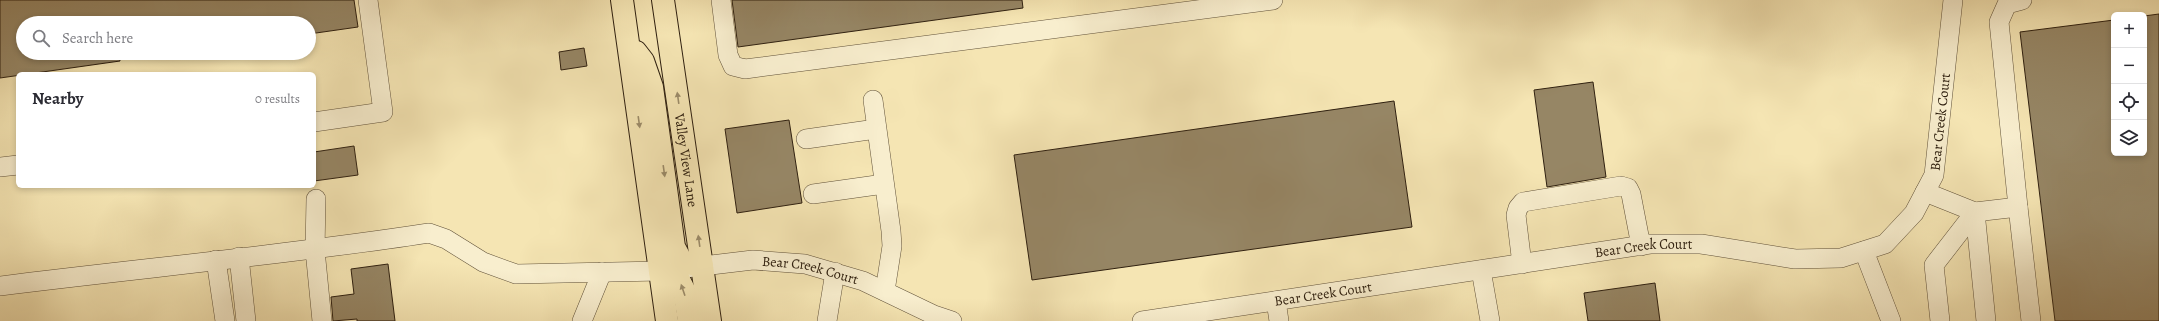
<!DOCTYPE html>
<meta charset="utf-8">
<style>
:root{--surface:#fff;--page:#f2f2f3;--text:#2b2b33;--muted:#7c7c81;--line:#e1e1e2}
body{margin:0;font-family:Alegreya,serif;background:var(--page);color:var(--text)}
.controls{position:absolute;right:12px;top:12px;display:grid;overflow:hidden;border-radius:6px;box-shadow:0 2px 6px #0003}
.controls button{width:36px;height:36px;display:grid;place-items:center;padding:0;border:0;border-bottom:1px solid var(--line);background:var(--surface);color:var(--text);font:20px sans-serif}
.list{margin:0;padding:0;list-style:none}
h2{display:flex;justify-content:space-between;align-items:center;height:52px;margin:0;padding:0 16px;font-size:17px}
h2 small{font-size:13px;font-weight:400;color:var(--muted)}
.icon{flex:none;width:22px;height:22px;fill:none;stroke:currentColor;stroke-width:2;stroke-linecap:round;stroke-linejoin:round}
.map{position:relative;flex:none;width:2159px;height:321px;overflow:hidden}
.search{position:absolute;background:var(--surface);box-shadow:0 2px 6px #0003;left:16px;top:16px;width:300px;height:44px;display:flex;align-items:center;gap:10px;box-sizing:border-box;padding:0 14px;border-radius:22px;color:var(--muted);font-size:15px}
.panel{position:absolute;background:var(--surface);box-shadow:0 2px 6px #0003;left:16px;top:72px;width:300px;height:116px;border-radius:6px}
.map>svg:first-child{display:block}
.building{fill:#968665;stroke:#2f2010}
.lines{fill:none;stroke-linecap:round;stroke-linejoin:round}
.minor-casing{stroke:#605139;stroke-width:20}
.major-casing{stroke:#2f2010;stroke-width:24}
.minor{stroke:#f8eece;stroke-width:19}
.major{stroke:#f5e5b3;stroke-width:22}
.oneway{fill:#9c8c6a}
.labels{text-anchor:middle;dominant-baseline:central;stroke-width:4;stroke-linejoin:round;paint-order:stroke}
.street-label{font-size:14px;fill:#2f2010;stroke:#f8eece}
</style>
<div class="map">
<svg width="2159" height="321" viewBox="0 0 2159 321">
<rect width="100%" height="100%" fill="#f5e5b3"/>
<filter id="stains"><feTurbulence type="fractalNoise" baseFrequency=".005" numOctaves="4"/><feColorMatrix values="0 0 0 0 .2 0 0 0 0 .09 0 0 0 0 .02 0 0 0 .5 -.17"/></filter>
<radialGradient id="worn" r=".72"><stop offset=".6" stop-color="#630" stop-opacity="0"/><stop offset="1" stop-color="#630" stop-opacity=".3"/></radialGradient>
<g class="building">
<polygon points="0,0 354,0 358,27 309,34 309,23 23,23 23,53 119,53 120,61 0,78"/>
<polygon points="732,0 1022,0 1023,8 738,47"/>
<polygon points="2159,14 2159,321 2055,321 2020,32 2114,20 2114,153 2144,153 2144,16"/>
<polygon points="584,48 587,66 561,70 559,52"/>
<polygon points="1593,82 1606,177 1547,187 1534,90"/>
<polygon points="1394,101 1412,227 1032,280 1014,155"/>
<polygon points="789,120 802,203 737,213 725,129"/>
<polygon points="354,146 358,175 314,181 314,152"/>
<polygon points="388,264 395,321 357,321 357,319 333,321 331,297 354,294 351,269"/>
<polygon points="1655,283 1660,321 1588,321 1584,293"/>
</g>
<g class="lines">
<g class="minor-casing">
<g id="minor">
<polyline points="721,0 728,55 733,66 745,69 1273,0"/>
<polyline points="873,100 891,231 892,246 885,291"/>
<polyline points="314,122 383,112 368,0"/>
<polyline points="806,139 876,129"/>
<polyline points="0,167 18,165"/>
<polyline points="1925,192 1975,212 2018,207 1999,22 2007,4 2022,0"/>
<polyline points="813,194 884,184"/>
<polyline points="316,199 315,250 322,321"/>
<polyline points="2018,207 2031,321"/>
<polyline points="1975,212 1986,321"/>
<polyline points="1864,251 1891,321"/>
<polyline points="239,257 246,321"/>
<polyline points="216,260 225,321"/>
<polyline points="1522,264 1516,215 1518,208 1523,202 1621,186 1628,188 1631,194 1641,246"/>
<polyline points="1481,270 1490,321"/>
<path id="s1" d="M0 286C143 268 287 255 429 233L446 239 483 262 516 274 660 271 753 260 805 264 863 281 934 315 952 321"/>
<polyline points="1276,301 1279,321"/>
<polyline points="582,321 602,272"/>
<polyline points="827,321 835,272"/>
<path id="s2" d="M1142 321 1650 244H1701L1795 259 1841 258 1885 244 1914 213 1934 175 1953 0"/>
<polyline points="1940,321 1934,265 1975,212"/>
</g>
</g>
<g class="major-casing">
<g id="major">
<polyline points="622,0 667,321"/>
<path id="s3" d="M663 0 710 321"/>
<polyline points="636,52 643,61 652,87 674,247 682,262 702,266"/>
<polyline points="660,271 678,278 684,290 689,321"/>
</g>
</g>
<use href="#minor" class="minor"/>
<use href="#major" class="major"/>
</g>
<defs><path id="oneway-solid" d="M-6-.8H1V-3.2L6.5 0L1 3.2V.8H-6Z"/></defs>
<g class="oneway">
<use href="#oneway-solid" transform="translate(678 98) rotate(-98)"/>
<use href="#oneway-solid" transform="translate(639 122) rotate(82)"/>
<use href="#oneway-solid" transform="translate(664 171) rotate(82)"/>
<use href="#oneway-solid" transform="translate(699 241) rotate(-98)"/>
<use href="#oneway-solid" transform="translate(683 290) rotate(-109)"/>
</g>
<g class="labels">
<g class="street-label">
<text stroke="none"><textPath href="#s2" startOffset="891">Bear Creek Court</textPath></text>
<text stroke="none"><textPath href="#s3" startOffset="162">Valley View Lane</textPath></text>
<text stroke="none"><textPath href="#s2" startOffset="507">Bear Creek Court</textPath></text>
<text stroke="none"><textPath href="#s1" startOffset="825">Bear Creek Court</textPath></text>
<text stroke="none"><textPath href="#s2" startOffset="183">Bear Creek Court</textPath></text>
</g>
</g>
<rect width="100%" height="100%" filter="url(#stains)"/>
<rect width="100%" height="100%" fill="url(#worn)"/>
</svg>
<div class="controls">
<button>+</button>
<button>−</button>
<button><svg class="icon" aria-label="locate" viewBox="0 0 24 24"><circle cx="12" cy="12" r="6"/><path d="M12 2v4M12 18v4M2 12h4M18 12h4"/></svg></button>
<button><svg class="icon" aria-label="layers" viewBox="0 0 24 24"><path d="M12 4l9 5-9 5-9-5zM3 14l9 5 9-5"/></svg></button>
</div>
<div class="search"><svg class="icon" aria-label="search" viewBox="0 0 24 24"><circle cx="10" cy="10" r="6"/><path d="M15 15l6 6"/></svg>Search here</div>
<section class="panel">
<h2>Nearby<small>0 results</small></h2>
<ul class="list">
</ul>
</section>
</div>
